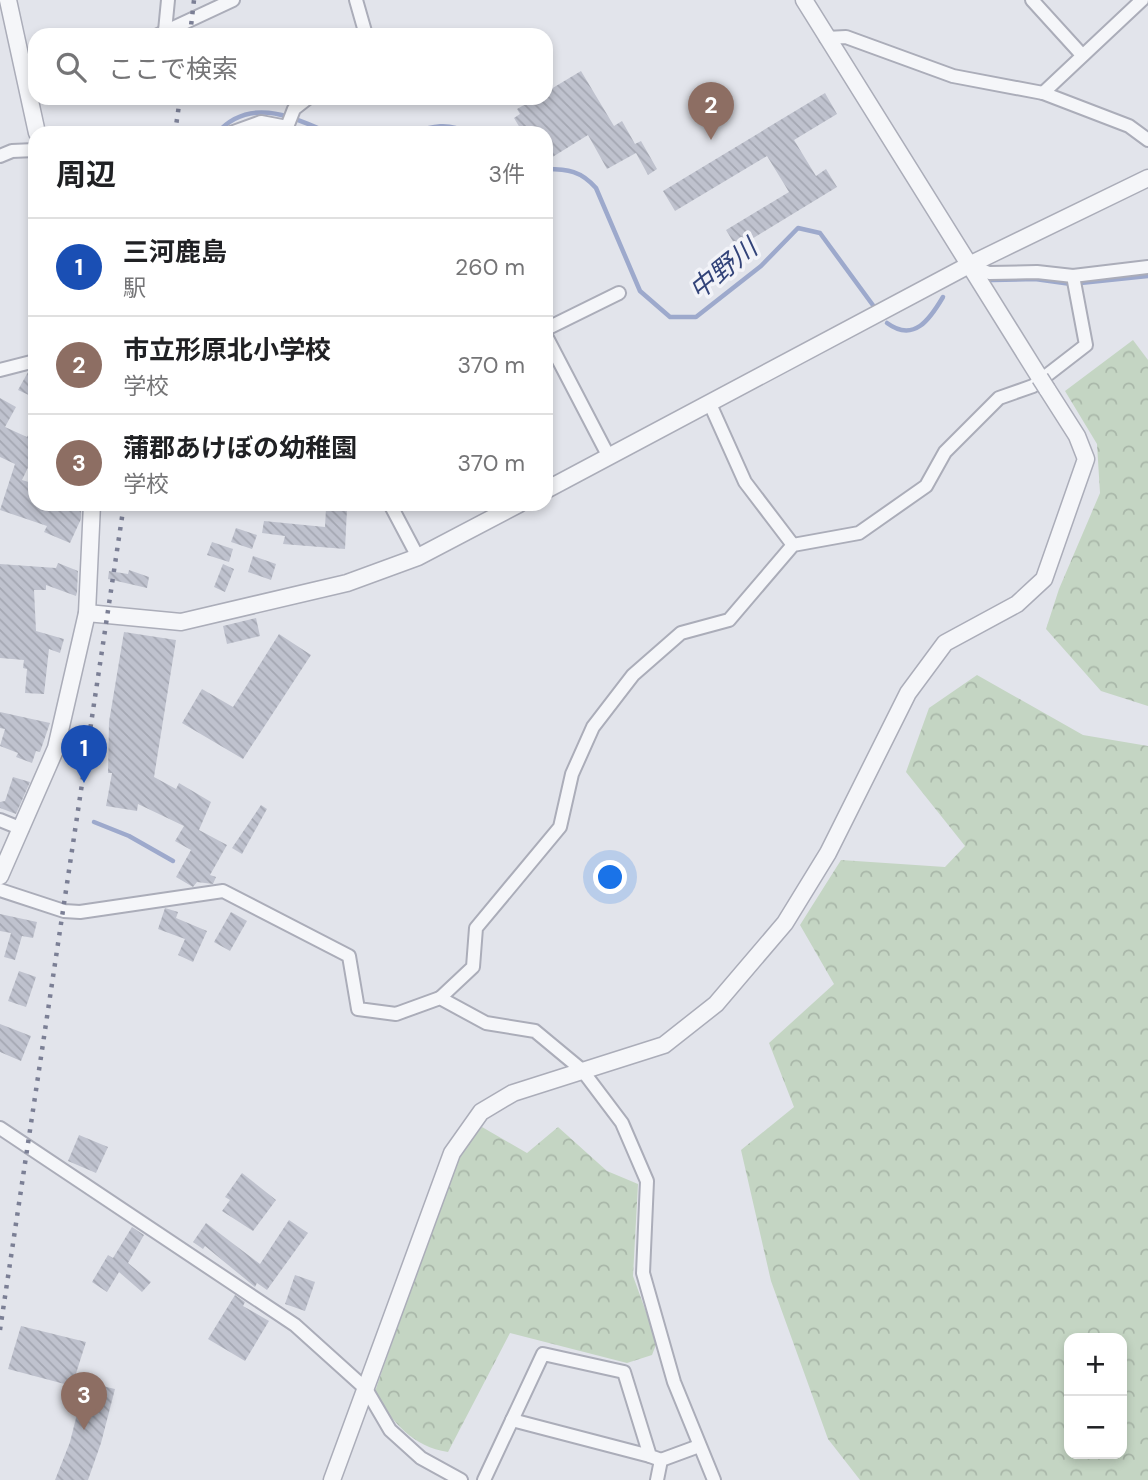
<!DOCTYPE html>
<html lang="ja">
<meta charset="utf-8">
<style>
:root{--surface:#fff;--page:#f2f2f2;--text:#202124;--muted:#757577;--line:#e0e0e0;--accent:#db2777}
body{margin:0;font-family:"DM Sans","Noto Sans JP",sans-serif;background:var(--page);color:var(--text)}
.controls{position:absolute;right:21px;bottom:21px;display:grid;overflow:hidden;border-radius:14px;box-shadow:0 4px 10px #0003}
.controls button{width:63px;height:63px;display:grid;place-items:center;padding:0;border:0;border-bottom:2px solid var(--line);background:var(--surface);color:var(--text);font:35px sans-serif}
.you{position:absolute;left:611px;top:878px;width:24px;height:24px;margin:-18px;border:5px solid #fff;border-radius:50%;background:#1a73e8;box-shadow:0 0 0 10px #1a73e833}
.badge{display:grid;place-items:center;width:46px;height:46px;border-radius:50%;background:var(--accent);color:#fff;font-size:23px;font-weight:700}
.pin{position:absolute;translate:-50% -58px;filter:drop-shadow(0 2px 4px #0008)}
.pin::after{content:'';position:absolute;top:37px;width:24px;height:21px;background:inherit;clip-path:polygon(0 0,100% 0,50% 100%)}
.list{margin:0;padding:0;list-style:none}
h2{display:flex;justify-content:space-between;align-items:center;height:91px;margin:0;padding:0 28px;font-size:30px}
h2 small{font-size:23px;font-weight:400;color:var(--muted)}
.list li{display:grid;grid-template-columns:46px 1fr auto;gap:21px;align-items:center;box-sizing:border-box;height:98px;padding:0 28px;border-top:2px solid var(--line)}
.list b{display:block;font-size:26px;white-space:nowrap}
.list p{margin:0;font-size:23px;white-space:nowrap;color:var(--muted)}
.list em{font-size:23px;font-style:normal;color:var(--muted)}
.icon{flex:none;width:38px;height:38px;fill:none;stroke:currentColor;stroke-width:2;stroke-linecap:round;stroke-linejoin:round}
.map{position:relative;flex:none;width:1148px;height:1480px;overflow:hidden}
.search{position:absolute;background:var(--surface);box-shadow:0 4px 10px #0003;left:28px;top:28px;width:525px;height:77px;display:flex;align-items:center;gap:18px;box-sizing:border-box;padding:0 24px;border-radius:21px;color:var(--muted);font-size:26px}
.panel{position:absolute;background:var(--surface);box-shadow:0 4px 10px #0003;left:28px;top:126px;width:525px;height:385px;border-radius:21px}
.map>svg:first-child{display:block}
.forest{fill:url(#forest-crowns);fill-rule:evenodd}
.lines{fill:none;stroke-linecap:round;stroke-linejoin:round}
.stream{stroke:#9da9cc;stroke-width:4.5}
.building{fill:url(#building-back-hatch)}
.minor-casing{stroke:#abadb9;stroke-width:16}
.tertiary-casing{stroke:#abadb9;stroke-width:19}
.minor{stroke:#f5f6f9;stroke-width:12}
.tertiary{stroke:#f5f6f9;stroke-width:16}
.rail{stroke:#7b7f95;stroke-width:4.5;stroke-dasharray:3.5 7;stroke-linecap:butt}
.tertiary-bridge-casing{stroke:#abadb9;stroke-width:19;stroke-linecap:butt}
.tertiary-bridge{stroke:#f5f6f9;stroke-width:16}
.labels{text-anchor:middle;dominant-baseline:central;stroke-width:7;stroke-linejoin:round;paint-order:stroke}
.water-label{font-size:26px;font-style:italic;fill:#324379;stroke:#f2f3f8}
</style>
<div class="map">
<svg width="1148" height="1480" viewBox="0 0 1148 1480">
<defs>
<pattern id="forest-crowns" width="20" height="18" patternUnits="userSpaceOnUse" patternTransform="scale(1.75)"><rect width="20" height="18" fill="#c4d5c3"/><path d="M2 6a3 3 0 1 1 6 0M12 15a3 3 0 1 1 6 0" fill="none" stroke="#a9b7a9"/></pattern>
<pattern id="building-back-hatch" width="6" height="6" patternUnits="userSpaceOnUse" patternTransform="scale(1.75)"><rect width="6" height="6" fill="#bfc2ce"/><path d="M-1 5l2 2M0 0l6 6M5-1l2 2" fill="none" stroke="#a4a7b2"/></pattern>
</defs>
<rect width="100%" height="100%" fill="#e2e4eb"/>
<g class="forest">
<polygon points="1133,340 1148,360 1148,706 1101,691 1046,629 1059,589 1100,493 1097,444 1065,391"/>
<path d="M977 675 1083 735 1148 746V1480H860L828 1439 771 1281 741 1150 794 1107 769 1043 834 984 800 925 841 860 945 867 965 846 906 772 929 708ZM1122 1338V1454H1069V1338Z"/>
<path d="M482 1127 527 1153 558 1127 607 1171 638 1184 633 1276 657 1342 652 1355 627 1363 510 1333 448 1452C413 1447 393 1422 374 1394L458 1155Z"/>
</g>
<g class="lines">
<g class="stream">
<path d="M217 133C250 96 292 117 329 133"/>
<path d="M412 133C432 126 449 122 467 133"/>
<path d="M546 169C568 169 581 171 596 188L640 291 670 317H696L761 266 798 228 820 233 875 308"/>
<polyline points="992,280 1035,279 1071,284 1148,276"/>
<path d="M887 323C914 343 930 319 943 297"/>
<polyline points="94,822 129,836 173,861"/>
</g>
</g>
<g class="building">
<polygon points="581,71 614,126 622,121 635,144 641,141 657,169 648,175 636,153 607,169 588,135 546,161 546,133 523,133 514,118 520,114 517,109 536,98 546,98 546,92"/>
<polygon points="825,93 837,114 794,140 816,176 826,169 837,187 737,248 726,230 789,192 767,156 675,211 663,191"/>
<polygon points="35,370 35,398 18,390 28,372"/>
<polygon points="0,398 16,407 5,427 27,437 35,423 35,453 22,480 35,484 35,504 81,504 81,519 70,543 44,532 47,526 0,510 15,464 0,457"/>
<polygon points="326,508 347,509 345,549 283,544 285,536 262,533 264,521 325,527"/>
<polygon points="236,528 257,535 252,549 231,542"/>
<polygon points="212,542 233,549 229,562 207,555"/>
<polygon points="253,556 276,564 271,580 248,572"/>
<polygon points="58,563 78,571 77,592 76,596 46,585 46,590 34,590 36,631 64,639 60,653 49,649 44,694 25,693 27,669 23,668 24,660 0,658 0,564 56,568"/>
<polygon points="223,564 234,569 225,592 214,587"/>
<polygon points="129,570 149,577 147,588 108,579 109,571 128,574"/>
<polygon points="256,618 260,636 227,644 223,626"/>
<polygon points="124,632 176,640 154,777 176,789 179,783 211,802 199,830 227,845 210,875 216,877 213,884 197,882 193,887 176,877 191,850 175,841 184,826 138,804 137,811 106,806 112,773 108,773 109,722"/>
<polygon points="279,634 311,655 243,759 182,723 202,689 233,707"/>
<polygon points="0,712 50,723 40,752 36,751 32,763 16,757 18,753 0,746 5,729 0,728"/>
<polygon points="13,777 30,782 16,814 0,808 0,802 5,801"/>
<polygon points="261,805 267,809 242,854 232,848"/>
<polygon points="165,908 178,912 176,918 207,931 193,962 178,955 185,939 158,929"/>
<polygon points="231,912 247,921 230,951 214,942"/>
<polygon points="0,914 37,922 33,938 22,936 15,960 4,957 11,933 0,931"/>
<polygon points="19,971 36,977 26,1007 8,1001"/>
<polygon points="0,1024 31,1036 21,1061 0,1052"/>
<polygon points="79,1135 108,1147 96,1173 68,1161"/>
<polygon points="242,1173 276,1200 253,1231 222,1211 230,1200 225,1197"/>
<polygon points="289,1220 308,1233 267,1290 257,1283 255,1287 205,1246 203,1249 193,1242 206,1223 260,1264"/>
<polygon points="132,1227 144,1235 128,1263 151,1282 142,1292 119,1272 107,1292 92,1282 108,1255 113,1258"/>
<polygon points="295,1275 315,1282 305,1311 285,1304"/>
<polygon points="235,1295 245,1302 243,1306 269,1321 245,1361 208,1339"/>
<polygon points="21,1326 86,1342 72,1386 8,1369"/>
<polygon points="85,1382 115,1389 101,1443 88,1480 55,1480 70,1442"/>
</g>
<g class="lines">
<g class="minor-casing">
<g id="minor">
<polyline points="356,0 366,35"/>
<polyline points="1032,0 1082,55"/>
<polyline points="165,31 168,0"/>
<polyline points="158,35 233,0"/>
<polyline points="826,38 846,37 953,76 1043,93 1129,126 1148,140"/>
<polyline points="1043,93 1142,0"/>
<polyline points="231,133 261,122 287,127 294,109 308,98"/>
<polyline points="0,156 12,151 35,150"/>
<polyline points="969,265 989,273 1037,272 1073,276 1148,267"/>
<polyline points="546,329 619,293"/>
<polyline points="546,336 609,457"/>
<polyline points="0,370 35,361"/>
<polyline points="710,404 745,482 793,545"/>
<polyline points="390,504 418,557"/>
<polyline points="0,820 22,829"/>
<polyline points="0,890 64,911 80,912 223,891 349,956 358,1009 396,1014 440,998 486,1023 535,1031 582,1070 622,1123 647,1181 643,1273 674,1382 714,1480"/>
<polyline points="440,998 473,967 476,928 560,827 572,774 593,727 633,675 681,633 729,620 793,545 859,533 926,486 945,452 999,398 1033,386 1086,345 1073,276"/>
<polyline points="0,1128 295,1325 366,1389 390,1430 421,1458 461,1480"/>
<polyline points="512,1420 650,1456"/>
<polyline points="484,1480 543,1354 624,1372 650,1456 661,1460"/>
<polyline points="657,1480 661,1460 699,1446"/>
</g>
</g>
<g class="tertiary-casing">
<g id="tertiary">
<polyline points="8,0 37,133"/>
<polyline points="804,0 1040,378"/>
<polyline points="546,490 969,265 1148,178"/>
<polyline points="87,613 181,622 347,583 418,557 519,504"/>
<polyline points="0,876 56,748 87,613 92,504"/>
<polyline points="332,1480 452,1153 481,1112 513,1093 664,1045 716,1004 785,923 828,853 908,693 945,643 1017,604 1044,579 1086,459 1077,436 1047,389"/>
</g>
</g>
<use href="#minor" class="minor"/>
<use href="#tertiary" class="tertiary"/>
<g class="rail">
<polyline points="190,35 194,0"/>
<polyline points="175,133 180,98"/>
<polyline points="0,1330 124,504"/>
</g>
<g class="tertiary-bridge-casing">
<polyline id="tertiary-bridge" points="1040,378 1047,389"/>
</g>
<use href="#tertiary-bridge" class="tertiary-bridge"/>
</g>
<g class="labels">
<g class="water-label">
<text transform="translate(723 269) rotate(-39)">中野川</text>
</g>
</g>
</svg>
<div class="controls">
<button>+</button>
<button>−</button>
</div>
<div class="you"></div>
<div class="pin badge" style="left:84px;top:783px;background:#1a4fb4">1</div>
<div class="pin badge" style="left:711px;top:140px;background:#8d6e63">2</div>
<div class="pin badge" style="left:84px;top:1430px;background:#8d6e63">3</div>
<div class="search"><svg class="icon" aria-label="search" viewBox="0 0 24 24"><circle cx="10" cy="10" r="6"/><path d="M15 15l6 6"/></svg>ここで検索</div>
<section class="panel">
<h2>周辺<small>3件</small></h2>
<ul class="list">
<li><span class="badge" style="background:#1a4fb4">1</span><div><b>三河鹿島</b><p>駅</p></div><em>260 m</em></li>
<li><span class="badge" style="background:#8d6e63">2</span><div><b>市立形原北小学校</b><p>学校</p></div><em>370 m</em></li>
<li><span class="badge" style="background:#8d6e63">3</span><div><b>蒲郡あけぼの幼稚園</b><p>学校</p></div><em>370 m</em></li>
</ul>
</section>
</div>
